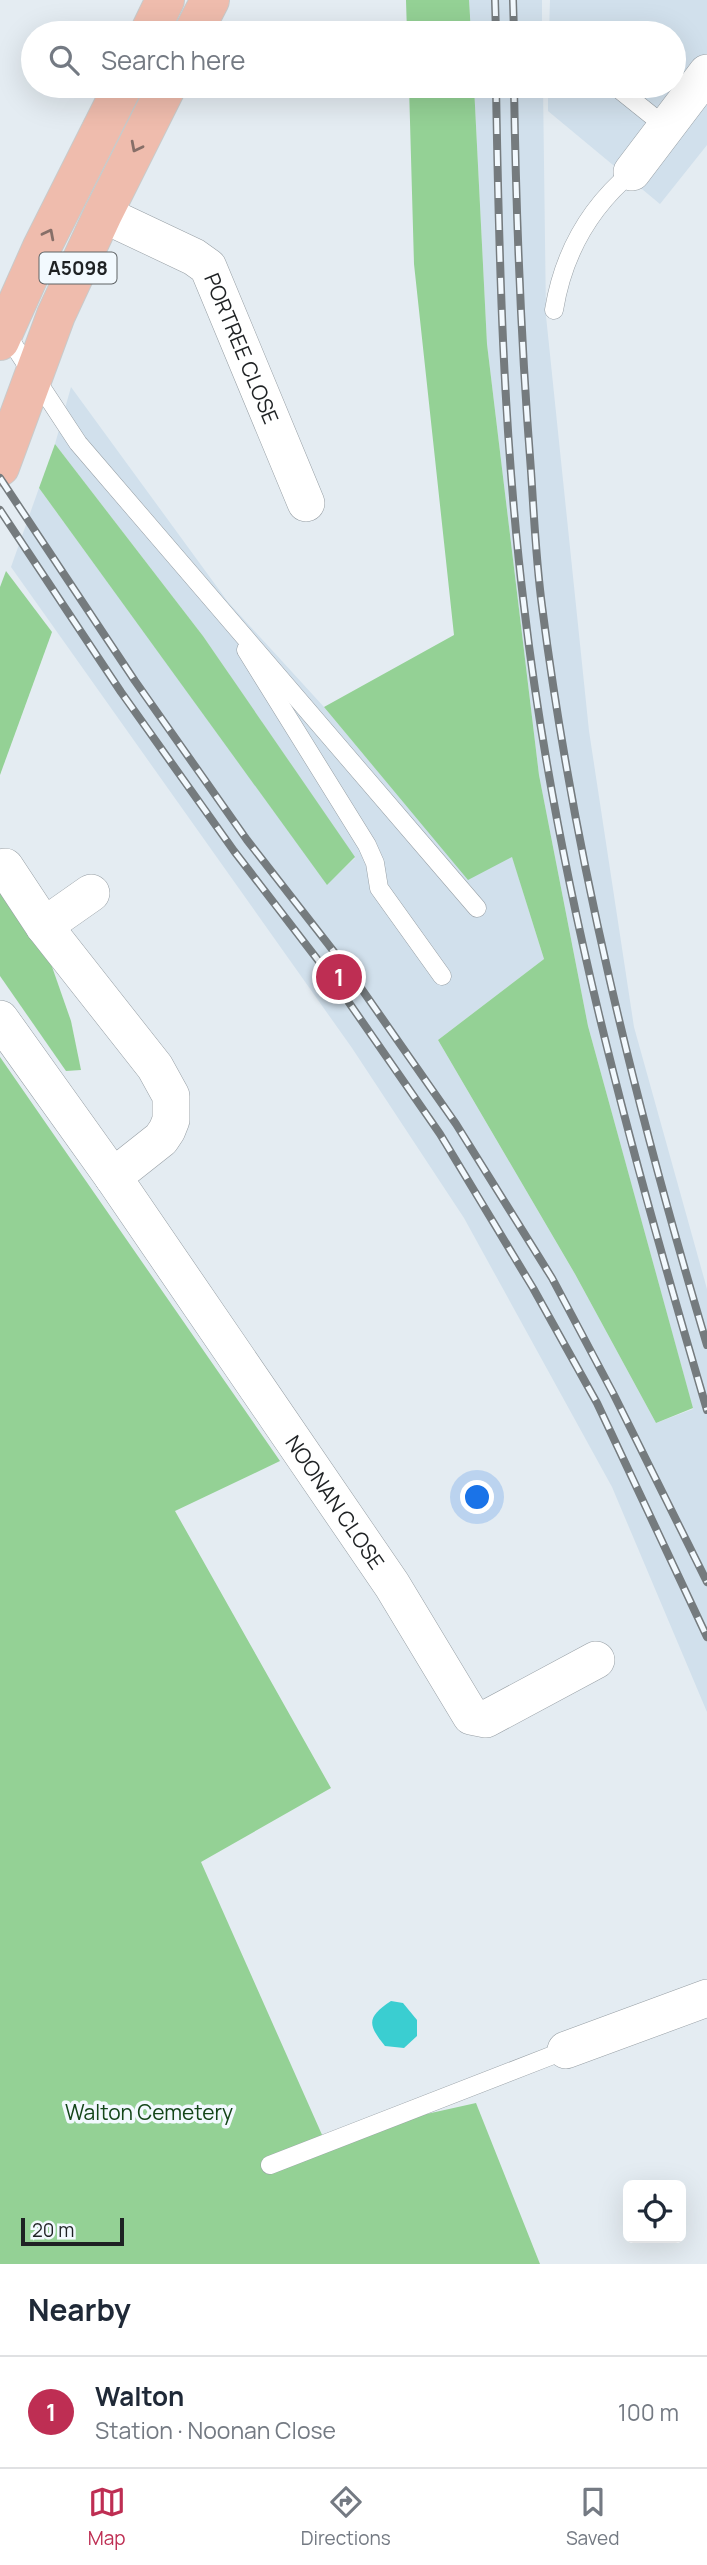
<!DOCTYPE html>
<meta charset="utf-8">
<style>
:root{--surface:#fff;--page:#f2f2f3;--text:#1f2937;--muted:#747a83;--line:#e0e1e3;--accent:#be2e53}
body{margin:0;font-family:Manrope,sans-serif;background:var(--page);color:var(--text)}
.controls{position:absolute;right:21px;bottom:21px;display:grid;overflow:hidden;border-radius:10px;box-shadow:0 7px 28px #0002}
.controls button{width:63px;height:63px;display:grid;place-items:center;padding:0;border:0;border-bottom:2px solid var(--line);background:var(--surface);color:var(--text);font:35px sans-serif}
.scale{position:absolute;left:21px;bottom:18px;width:103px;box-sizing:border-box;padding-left:7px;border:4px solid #1f2224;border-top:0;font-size:19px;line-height:24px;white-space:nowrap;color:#1f2224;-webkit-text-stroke:5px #f2f9fe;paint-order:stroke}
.you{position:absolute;left:478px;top:1498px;width:24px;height:24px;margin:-18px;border:5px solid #fff;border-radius:50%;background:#1a73e8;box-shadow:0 0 0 10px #1a73e833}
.badge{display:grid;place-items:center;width:46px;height:46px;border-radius:50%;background:var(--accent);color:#fff;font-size:23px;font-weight:700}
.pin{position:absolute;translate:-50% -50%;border:4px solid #fff;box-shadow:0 2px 7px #0006}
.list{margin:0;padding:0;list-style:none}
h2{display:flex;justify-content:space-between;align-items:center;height:91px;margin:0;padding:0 28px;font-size:30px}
h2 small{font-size:23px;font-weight:400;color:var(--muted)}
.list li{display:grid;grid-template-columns:46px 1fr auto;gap:21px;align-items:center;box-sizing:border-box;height:112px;padding:0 28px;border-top:2px solid var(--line)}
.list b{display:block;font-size:26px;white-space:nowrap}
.list p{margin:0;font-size:23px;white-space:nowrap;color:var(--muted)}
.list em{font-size:23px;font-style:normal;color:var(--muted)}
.icon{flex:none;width:38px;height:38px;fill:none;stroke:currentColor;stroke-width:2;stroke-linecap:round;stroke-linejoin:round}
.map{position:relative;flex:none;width:707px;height:2264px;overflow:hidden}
.search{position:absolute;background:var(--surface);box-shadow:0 7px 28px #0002;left:21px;right:21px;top:21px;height:77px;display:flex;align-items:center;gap:18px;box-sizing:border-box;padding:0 24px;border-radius:38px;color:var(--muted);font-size:26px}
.sheet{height:203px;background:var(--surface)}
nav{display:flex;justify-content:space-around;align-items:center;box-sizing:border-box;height:98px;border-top:2px solid var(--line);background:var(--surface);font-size:19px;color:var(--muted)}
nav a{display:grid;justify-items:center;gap:4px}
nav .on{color:var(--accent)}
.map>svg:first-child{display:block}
.built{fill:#d1e0ec}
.green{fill:#94d195}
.water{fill:#3aced1}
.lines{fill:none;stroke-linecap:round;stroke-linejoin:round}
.service-casing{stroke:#979fa5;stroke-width:19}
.minor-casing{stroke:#979fa5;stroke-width:38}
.primary-casing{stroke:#c9caca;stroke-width:40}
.service{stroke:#fff;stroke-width:18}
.minor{stroke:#fff;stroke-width:37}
.primary{stroke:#efbcad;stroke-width:38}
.rail-casing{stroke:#757b7e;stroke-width:8}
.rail{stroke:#f2f9fe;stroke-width:5;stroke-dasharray:16;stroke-linecap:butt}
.oneway{stroke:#876f68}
.labels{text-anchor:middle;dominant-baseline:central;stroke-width:7;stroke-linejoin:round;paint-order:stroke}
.shield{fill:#f2f9fe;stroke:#5e6265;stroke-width:2}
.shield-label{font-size:19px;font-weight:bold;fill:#1f2224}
.street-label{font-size:21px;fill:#1f2224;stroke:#f2f9fe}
.park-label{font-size:21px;fill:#144619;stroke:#f2f9fe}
</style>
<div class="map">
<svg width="707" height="2264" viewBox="0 0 707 2264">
<rect width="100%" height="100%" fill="#e4ecf2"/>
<g class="built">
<polygon points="469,0 542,0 542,33 471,33"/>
<polygon points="550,0 707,0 707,145 660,204 548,111 548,86 674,86 674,33 549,33"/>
<polygon points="474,86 543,86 546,316 589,731 634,1027 707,1289 707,1712 612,1487 464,1218 352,1048 11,567 39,488 327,884 355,858 203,636 55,444 71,387 228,602 324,707 468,879 512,856 544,959 438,1040 575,1274 656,1423 693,1409 588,1026 539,775 487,344"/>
</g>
<g class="green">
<polygon points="406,0 469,0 471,33 407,33"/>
<polygon points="409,86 474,86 487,344 539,775 588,1026 693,1408 656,1423 575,1274 438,1040 544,959 512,857 468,880 324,707 454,635 414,264"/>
<polygon points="55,444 203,636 355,857 327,885 39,488"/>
<polygon points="6,571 52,632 0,775 0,587"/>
<polygon points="0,889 50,961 71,1021 81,1070 66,1071 0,976"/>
<polygon points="0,1057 280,1461 175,1511 331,1788 201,1862 323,2137 476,2103 540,2264 0,2264"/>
</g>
<path class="water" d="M391 2001 403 2003 417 2020V2036L404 2048 385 2046C367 2024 367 2017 391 2001Z"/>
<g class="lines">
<g class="service-casing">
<g id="service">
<polyline points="615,86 666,127"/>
<path d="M554 310C563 255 589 208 632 172"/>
<polyline points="5,332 78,443 477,908"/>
<polyline points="246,650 367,845 375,863 379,888 442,976"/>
<polyline points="270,2165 566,2050"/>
</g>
</g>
<g class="minor-casing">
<g id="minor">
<polyline points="632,172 707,73"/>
<path id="s1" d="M103 214 194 257 208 267 306 503"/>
<polyline points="5,867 44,926 155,1067 171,1096 171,1120 167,1130 161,1139 113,1177"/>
<polyline points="44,926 91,893"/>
<path id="s2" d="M0 1019 113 1177 392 1585 471 1716 486 1719 596 1660"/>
<polyline points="566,2050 707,1998"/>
</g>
</g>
<g class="primary-casing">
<g id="primary">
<polyline points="149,33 165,0"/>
<polyline points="193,33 210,0"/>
<polyline points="0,341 42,247 123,86"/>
<polyline points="0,467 56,315 103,214 167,86"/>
</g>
</g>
<use href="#service" class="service"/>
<use href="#minor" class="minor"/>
<use href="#primary" class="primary"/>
<g class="rail-casing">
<g id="rail">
<polyline points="495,0 496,33"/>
<polyline points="513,0 514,33"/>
<path d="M496 86C499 259 503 433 524 606 556 879 629 1146 707 1410"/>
<path d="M514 86C516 215 521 343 531 471 534 516 536 561 542 606 574 857 635 1103 707 1345"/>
<polyline points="0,478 135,681 247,840 349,971 456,1124 552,1278 613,1393 707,1582"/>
<polyline points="0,510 121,692 234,851 334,981 440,1134 533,1288 597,1403 707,1637"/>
</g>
</g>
<use href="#rail" class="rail"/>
</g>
<defs><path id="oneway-chevron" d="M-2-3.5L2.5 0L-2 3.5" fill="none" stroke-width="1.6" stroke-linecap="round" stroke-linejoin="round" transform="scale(1.75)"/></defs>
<g class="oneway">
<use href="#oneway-chevron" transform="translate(136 147) rotate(117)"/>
<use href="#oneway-chevron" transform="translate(49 234) rotate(-63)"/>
</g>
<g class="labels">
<rect class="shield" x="39.5" y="252.5" width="77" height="31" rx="5"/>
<g class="shield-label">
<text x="78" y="268">A5098</text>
</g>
<g class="street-label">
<text stroke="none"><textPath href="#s1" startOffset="206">PORTREE CLOSE</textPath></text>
<text stroke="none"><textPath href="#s2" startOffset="588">NOONAN CLOSE</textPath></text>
</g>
<g class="park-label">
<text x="149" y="2112">Walton Cemetery</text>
</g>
</g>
</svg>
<div class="controls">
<button><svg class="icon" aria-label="locate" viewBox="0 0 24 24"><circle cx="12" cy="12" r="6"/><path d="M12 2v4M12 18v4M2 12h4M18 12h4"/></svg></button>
</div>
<div class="scale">20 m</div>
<div class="you"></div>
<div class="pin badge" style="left:339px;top:977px">1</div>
<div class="search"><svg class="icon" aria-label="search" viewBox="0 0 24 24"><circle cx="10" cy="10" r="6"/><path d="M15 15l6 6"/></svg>Search here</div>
</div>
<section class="sheet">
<h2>Nearby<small></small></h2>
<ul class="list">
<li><span class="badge">1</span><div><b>Walton</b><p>Station · Noonan Close</p></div><em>100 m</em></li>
</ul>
</section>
<nav>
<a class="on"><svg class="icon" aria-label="map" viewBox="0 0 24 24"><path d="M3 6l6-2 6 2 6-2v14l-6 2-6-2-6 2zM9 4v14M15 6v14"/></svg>Map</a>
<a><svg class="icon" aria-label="directions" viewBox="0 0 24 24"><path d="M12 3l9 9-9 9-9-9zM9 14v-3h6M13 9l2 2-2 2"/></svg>Directions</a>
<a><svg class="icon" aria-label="saved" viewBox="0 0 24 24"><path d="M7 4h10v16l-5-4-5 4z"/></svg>Saved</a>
</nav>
